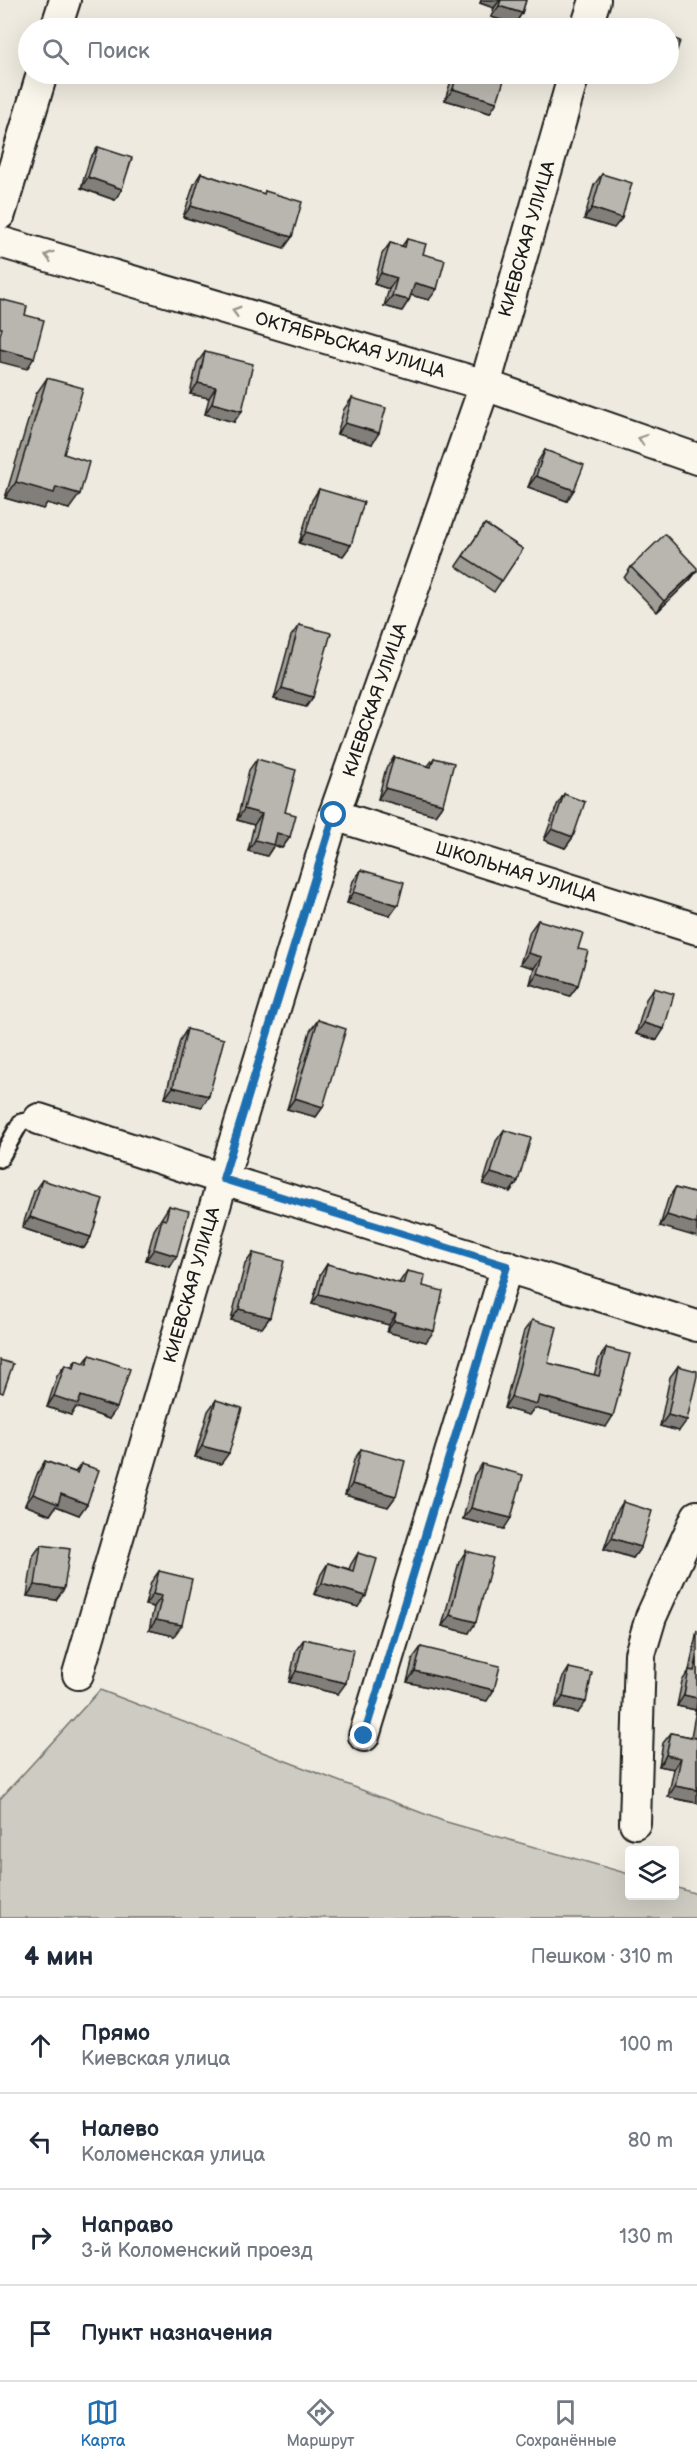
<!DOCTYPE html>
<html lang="ru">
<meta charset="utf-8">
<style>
:root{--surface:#fff;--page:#f6f6f7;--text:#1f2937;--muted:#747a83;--line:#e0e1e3;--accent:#1f6fb2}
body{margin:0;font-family:"Balsamiq Sans",sans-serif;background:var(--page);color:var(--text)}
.controls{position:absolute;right:18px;bottom:18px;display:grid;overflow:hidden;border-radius:6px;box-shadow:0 6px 24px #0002}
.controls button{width:54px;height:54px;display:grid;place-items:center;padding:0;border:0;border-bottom:2px solid var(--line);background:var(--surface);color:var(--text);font:30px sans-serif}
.stop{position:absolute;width:18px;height:18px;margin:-14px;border:4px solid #1f6fb2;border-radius:50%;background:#fff}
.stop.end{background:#1f6fb2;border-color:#fff;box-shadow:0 2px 6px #0008}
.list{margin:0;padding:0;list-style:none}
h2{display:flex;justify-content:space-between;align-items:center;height:78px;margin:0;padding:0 24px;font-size:26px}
h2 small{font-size:20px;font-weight:400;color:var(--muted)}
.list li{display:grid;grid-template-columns:39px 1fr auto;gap:18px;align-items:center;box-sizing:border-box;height:96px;padding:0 24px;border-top:2px solid var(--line)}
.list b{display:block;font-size:22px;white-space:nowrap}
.list p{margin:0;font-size:20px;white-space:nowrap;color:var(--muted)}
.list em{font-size:20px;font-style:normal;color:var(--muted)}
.icon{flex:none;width:33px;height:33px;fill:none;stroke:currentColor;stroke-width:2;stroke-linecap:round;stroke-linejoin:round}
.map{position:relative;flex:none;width:697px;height:1918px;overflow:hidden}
.search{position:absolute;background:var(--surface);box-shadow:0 6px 24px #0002;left:18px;right:18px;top:18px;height:66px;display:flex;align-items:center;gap:15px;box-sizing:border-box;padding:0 21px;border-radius:33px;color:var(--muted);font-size:22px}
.sheet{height:462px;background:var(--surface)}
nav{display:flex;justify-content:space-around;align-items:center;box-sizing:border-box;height:84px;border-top:2px solid var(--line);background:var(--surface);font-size:16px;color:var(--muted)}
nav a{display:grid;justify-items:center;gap:3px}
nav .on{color:var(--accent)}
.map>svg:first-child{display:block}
.green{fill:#ceccc2;stroke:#75746f;stroke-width:1.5}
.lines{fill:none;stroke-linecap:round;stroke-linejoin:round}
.service-casing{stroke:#1c1c1c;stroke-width:20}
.minor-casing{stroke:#1c1c1c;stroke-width:34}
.service{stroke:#fbf7ec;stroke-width:15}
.minor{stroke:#fbf7ec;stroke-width:30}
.wall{fill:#9f9d96;stroke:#1c1c1c;stroke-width:1.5}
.shaded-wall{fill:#827f7a;stroke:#1c1c1c;stroke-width:1.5}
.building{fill:#b9b6af;stroke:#1c1c1c;stroke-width:1.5}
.oneway{stroke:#97948e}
.route{stroke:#1f6fb2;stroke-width:8}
.labels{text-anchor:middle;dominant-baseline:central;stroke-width:6;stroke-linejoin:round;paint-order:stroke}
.street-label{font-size:18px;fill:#1c1c1c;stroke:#fbf7ec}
</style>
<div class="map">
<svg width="697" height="1918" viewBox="0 0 697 1918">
<rect width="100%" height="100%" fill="#eeeadf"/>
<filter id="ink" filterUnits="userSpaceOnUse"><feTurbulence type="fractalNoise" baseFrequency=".0167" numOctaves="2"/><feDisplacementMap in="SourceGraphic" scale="12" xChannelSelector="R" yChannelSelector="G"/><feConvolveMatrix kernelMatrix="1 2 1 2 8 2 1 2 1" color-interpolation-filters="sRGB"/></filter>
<g filter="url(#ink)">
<polygon class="green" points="100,1690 443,1821 629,1874 630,1896 674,1896 675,1887 697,1894 697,1918 0,1918 0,1799"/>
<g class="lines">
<g class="service-casing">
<polyline id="service" points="0,1159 21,1122 39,1119"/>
</g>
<g class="minor-casing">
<g id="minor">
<polyline points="56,28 65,0"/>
<polyline points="586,28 595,0"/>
<polyline points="0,214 42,74"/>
<polyline points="0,242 485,385 697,459"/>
<polyline points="334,815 697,929"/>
<polyline points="39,1119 223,1179 697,1326"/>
<polyline points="78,1674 223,1179 334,815 485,385 574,74"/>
<polyline points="364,1736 507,1266"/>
<polyline points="635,1823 640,1654 651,1617 697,1516"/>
</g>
</g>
<use href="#service" class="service"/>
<use href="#minor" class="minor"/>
</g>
<g class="wall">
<polygon points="481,0 526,0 522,13 515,24 491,17 494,8 480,3"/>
<polygon points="453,74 506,74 490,113 445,100"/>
<polygon points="98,147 122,189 115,200 81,188 90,158"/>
<polygon points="201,173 264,194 265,191 292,237 284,248 183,217 194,184"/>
<polygon points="602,174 622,218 614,228 584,219 594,185"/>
<polygon points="407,239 423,254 429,300 411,295 409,300 402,311 384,306 389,289 374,284 382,254 390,243 402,246"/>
<polygon points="205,352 234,422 205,414 209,398 190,394 197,363"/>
<polygon points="47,378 64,454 69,509 47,503 43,509 5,498 36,394"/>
<polygon points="352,398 372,444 337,434 344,409"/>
<polygon points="545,450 567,501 528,487 538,461"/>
<polygon points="319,489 351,545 343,556 299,543 312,500"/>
<polygon points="485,524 523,549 494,592 456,566"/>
<polygon points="631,567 697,571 690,580 657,612 624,578"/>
<polygon points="299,625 313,697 306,707 274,699 291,636"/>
<polygon points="394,757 428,766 434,758 443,804 435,815 378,799 386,768"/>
<polygon points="257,759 285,812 290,837 282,848 274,845 267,856 248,851 254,825 237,820 249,770"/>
<polygon points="564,794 573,837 565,848 544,840 557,805"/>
<polygon points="361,870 390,916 347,903 353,881"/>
<polygon points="538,920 578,949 578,985 570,996 530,984 534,968 520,964 530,931"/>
<polygon points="654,988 657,1040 636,1034 646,999"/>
<polygon points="318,1020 323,1107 316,1117 287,1109 310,1031"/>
<polygon points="187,1029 202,1107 165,1098 180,1040"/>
<polygon points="504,1130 518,1181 510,1192 483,1184 496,1141"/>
<polygon points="42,1180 91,1237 84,1248 22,1228 34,1191"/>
<polygon points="675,1188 697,1194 660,1226 668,1199"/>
<polygon points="169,1206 177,1256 170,1267 146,1260 154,1230"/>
<polygon points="253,1253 270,1317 262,1328 231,1320 245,1264"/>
<polygon points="327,1264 399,1283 407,1271 423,1286 426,1342 387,1332 389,1325 312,1304 320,1275"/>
<polygon points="532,1320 548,1363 594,1375 599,1359 606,1348 606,1427 534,1408 529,1415 504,1408 524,1331"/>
<polygon points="90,1355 109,1419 76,1407 71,1415 47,1407 57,1376 65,1365 71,1367 76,1360 84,1363"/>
<polygon points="678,1366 679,1431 660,1426 670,1377"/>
<polygon points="216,1400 221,1464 195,1457 208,1411"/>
<polygon points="361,1449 396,1496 388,1507 345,1495 354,1460"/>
<polygon points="45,1461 75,1472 81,1464 79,1515 56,1506 50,1515 25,1505 38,1472"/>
<polygon points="482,1464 504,1529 463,1519 474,1475"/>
<polygon points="623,1502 641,1547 633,1558 604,1549 616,1513"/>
<polygon points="41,1545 56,1600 27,1596 33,1556"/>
<polygon points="466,1551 469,1633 442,1626 459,1562"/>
<polygon points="358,1553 358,1607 314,1594 321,1574 328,1563 349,1569 351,1564"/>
<polygon points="159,1571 174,1636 149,1630 154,1607 145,1605 151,1582"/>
<polygon points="697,1630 697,1803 668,1797 674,1769 659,1766 663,1743 671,1733 691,1737 696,1710 677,1706 682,1681 689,1671"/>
<polygon points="304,1639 338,1694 289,1682 296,1650"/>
<polygon points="421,1647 487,1701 407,1682 413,1658"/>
<polygon points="569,1668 578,1713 555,1708 562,1679"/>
</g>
<g class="shaded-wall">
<polygon points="482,0 500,0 494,8 480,3"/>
<polygon points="499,6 522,13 515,24 491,17"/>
<polygon points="669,62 673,63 669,69"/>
<polygon points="453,89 497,102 490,113 445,100"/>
<polygon points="88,177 122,189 115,200 81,188"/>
<polygon points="191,206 292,237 284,248 183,217"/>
<polygon points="592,208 622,218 614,228 584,219"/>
<polygon points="381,273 397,278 389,289 374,284"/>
<polygon points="415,283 437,289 429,300 407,294"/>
<polygon points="392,296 409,300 402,311 384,306"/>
<polygon points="0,349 34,358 27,369 0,362"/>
<polygon points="198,383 216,387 209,398 190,394"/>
<polygon points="212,403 242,411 234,422 205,414"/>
<polygon points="345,423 379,433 372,444 337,434"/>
<polygon points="536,476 574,490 567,501 528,487"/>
<polygon points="16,482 56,487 80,494 69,509 47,503 43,509 5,498"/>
<polygon points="306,532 351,545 343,556 299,543"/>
<polygon points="697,571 690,580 657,612 664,601"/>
<polygon points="282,688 313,697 306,707 274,699"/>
<polygon points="385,788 443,804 435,815 378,799"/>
<polygon points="244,809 262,814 254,825 237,820"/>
<polygon points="552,829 573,837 565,848 544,840"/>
<polygon points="277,833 290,837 282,848 274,845 267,856 248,851 255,840"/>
<polygon points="354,892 398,905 390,916 347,903"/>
<polygon points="528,953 542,957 534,968 520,964"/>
<polygon points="537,973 578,985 570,996 530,984"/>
<polygon points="644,1023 664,1029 657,1040 636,1034"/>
<polygon points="173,1087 209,1096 202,1107 165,1098"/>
<polygon points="295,1098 323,1107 316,1117 287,1109"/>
<polygon points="491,1173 518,1181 510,1192 483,1184"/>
<polygon points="667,1215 697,1224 697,1237 660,1226"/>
<polygon points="30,1217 91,1237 84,1248 22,1228"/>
<polygon points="154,1249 177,1256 170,1267 146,1260"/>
<polygon points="319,1294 396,1314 389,1325 312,1304"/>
<polygon points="239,1309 270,1317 262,1328 231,1320"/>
<polygon points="394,1321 434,1331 426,1342 387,1332"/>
<polygon points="54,1396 81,1396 117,1408 109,1419 76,1407 71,1415 47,1407"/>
<polygon points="539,1396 613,1416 606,1427 534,1408 529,1415 504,1408 511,1397"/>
<polygon points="668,1415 687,1420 679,1431 660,1426"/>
<polygon points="202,1446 229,1453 221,1464 195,1457"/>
<polygon points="352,1484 396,1496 388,1507 345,1495"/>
<polygon points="33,1494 61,1494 87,1504 79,1515 56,1506 50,1515 25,1505"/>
<polygon points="471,1508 511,1518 504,1529 463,1519"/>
<polygon points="612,1538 641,1547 633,1558 604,1549"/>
<polygon points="322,1583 366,1596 358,1607 314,1594"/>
<polygon points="35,1585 64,1589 56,1600 27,1596"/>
<polygon points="153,1594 162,1596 154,1607 145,1605"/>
<polygon points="450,1615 476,1622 469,1633 442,1626"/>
<polygon points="156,1620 182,1625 174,1636 149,1630"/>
<polygon points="296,1671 346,1683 338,1694 289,1682"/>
<polygon points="415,1671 494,1690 487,1701 407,1682"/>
<polygon points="684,1695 697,1698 696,1710 677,1706"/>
<polygon points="563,1697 586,1702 578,1713 555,1708"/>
<polygon points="666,1755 681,1758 674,1769 659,1766"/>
<polygon points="675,1786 697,1790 697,1803 668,1797"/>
</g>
<g class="building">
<polygon points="501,0 526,0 522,13 499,6"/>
<polygon points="669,37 680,41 673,63 669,62"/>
<polygon points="457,74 506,74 497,102 453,89"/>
<polygon points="98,147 132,158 122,189 88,177"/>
<polygon points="201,173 264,194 265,191 302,202 292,237 191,206"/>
<polygon points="602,174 632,183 622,218 592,208"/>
<polygon points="407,239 426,244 423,254 445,260 437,289 415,283 409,300 392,296 397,278 381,273 390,243 405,247"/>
<polygon points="0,299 27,306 25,315 44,320 34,358 0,349 0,335 2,328 0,328"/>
<polygon points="205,352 253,364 242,411 212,403 216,387 198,383"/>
<polygon points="47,378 83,388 64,454 89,462 80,494 56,487 54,493 16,482"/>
<polygon points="352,398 386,408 379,433 345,423"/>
<polygon points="545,450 584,465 574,490 536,476"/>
<polygon points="319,489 364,502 351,545 306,532"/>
<polygon points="485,524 523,549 502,581 463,556"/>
<polygon points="665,534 697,568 697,570 664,601 631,567"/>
<polygon points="299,625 331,633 313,697 282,688"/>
<polygon points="394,757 431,767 434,758 454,763 443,804 385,788"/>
<polygon points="257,759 296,770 285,812 296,815 290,837 277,833 274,845 255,840 262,814 244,809"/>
<polygon points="564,794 585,802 573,837 552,829"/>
<polygon points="361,870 404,882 398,905 354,892"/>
<polygon points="538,920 583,933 578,949 588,951 578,985 537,973 542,957 528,953"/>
<polygon points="654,988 674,994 664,1029 644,1023"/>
<polygon points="318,1020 346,1029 323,1107 295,1098"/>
<polygon points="187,1029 224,1039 209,1096 173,1087"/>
<polygon points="504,1130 531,1138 518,1181 491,1173"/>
<polygon points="42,1180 103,1199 91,1237 30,1217"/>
<polygon points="675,1188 697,1194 697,1224 667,1215"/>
<polygon points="169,1206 189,1211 177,1256 154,1249 162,1219 166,1220"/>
<polygon points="253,1253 284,1261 270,1317 239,1309"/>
<polygon points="327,1264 403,1284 407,1271 425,1275 423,1286 443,1291 434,1331 394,1321 396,1314 319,1294"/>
<polygon points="532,1320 557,1327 548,1363 599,1376 606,1348 630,1354 613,1416 539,1396 537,1404 511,1397"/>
<polygon points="90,1355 130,1369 117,1408 81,1396 78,1404 54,1396 65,1365 74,1368 76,1360 87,1364"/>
<polygon points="0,1360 13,1364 3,1393 0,1392"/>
<polygon points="678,1366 697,1371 697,1376 687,1420 668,1415"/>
<polygon points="216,1400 242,1408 229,1453 202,1446"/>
<polygon points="361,1449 405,1461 396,1496 352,1484"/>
<polygon points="45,1461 77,1473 81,1464 99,1470 87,1504 61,1494 58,1504 33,1494"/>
<polygon points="482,1464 523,1475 511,1518 471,1508"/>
<polygon points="623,1502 652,1511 641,1547 612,1538"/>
<polygon points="41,1545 70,1549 64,1589 35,1585"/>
<polygon points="466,1551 493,1558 476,1622 450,1615"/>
<polygon points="358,1553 377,1559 366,1596 322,1583 328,1563 353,1571"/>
<polygon points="159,1571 192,1579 182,1625 156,1620 162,1596 153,1594"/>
<polygon points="304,1639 353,1650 346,1683 296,1671"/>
<polygon points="421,1647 500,1666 494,1690 415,1671"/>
<polygon points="697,1658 697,1698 684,1695 689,1670 694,1671"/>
<polygon points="569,1668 592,1673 586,1702 563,1697"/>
<polygon points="671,1733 696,1738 697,1733 697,1790 675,1786 681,1758 666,1755"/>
</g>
<defs><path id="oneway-chevron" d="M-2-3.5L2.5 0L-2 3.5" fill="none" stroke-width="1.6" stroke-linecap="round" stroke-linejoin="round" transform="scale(1.5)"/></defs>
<g class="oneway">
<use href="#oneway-chevron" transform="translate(49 256) rotate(-164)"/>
<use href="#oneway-chevron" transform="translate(236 311) rotate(-164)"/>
<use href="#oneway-chevron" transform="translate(642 439) rotate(-161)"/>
</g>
</g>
<g class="lines" filter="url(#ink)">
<polyline class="route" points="334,815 223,1179 507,1266 364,1736"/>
</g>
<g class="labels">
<g class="street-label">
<text transform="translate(527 239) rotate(-74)">КИЕВСКАЯ УЛИЦА</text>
<text transform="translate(350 345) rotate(16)">ОКТЯБРЬСКАЯ УЛИЦА</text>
<text transform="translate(375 700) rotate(-71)">КИЕВСКАЯ УЛИЦА</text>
<text transform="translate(516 872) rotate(17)">ШКОЛЬНАЯ УЛИЦА</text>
<text transform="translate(192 1285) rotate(-74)">КИЕВСКАЯ УЛИЦА</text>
</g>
</g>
</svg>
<div class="controls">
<button><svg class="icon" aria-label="layers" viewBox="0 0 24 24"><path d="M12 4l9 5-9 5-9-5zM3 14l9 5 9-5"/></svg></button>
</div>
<div class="stop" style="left:334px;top:815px"></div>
<div class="stop end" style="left:364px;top:1736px"></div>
<div class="search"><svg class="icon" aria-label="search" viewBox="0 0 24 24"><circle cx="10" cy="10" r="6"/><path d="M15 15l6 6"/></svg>Поиск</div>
</div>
<section class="sheet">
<h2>4 мин<small>Пешком · 310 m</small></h2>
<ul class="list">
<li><svg class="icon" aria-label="ahead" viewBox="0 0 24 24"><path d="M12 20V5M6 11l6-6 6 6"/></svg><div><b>Прямо</b><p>Киевская улица</p></div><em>100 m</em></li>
<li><svg class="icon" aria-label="left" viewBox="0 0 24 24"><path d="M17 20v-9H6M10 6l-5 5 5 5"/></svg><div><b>Налево</b><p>Коломенская улица</p></div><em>80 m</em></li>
<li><svg class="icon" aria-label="right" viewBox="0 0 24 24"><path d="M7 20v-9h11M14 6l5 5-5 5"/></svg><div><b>Направо</b><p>3-й Коломенский проезд</p></div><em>130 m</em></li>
<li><svg class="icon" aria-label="arrive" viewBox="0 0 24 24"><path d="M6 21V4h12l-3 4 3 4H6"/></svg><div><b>Пункт назначения</b></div></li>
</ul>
</section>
<nav>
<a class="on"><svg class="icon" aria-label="map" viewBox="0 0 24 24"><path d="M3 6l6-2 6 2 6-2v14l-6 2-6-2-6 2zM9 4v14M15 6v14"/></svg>Карта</a>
<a><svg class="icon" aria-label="directions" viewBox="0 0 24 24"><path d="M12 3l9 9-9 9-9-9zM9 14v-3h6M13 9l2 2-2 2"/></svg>Маршрут</a>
<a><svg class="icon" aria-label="saved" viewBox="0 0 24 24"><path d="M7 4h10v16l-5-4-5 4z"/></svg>Сохранённые</a>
</nav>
